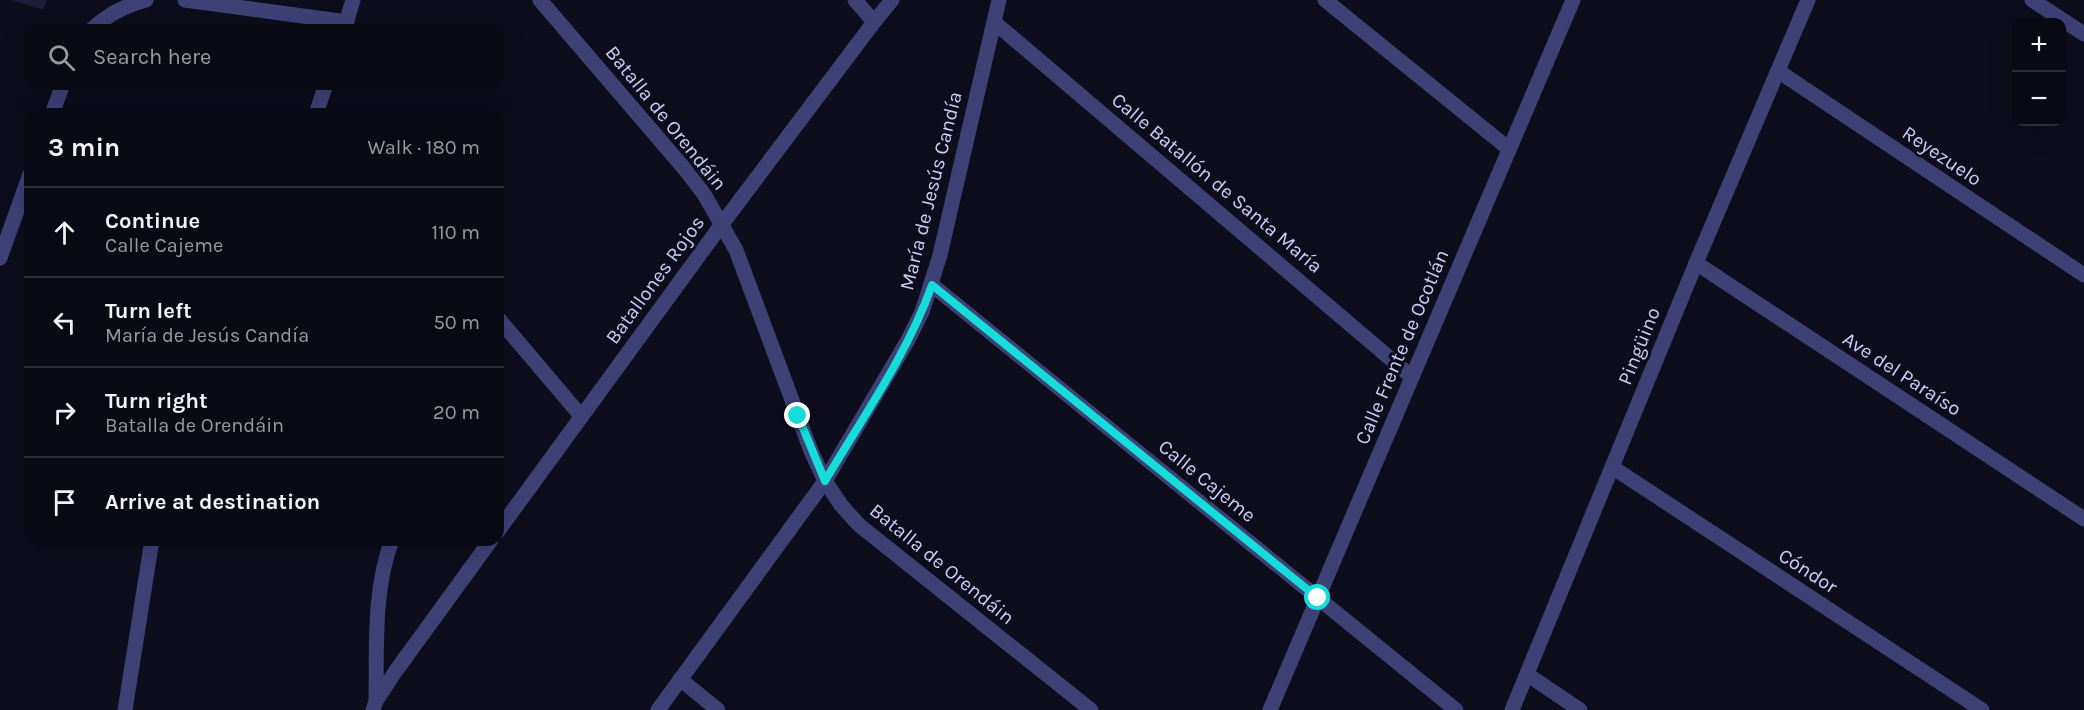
<!DOCTYPE html>
<meta charset="utf-8">
<style>
:root{--surface:#0a0a15;--page:#13131e;--text:#f1f3f6;--muted:#999aa0;--line:#2a2b34}
body{margin:0;font-family:Karla,sans-serif;background:var(--page);color:var(--text)}
.controls{position:absolute;right:18px;top:18px;display:grid;overflow:hidden;border-radius:12px;box-shadow:0 6px 24px #0002}
.controls button{width:54px;height:54px;display:grid;place-items:center;padding:0;border:0;border-bottom:2px solid var(--line);background:var(--surface);color:var(--text);font:30px sans-serif}
.stop{position:absolute;width:18px;height:18px;margin:-14px;border:4px solid #16ddd9;border-radius:50%;background:#fff}
.stop.end{background:#16ddd9;border-color:#fff;box-shadow:0 2px 6px #0008}
.list{margin:0;padding:0;list-style:none}
h2{display:flex;justify-content:space-between;align-items:center;height:78px;margin:0;padding:0 24px;font-size:26px}
h2 small{font-size:20px;font-weight:400;color:var(--muted)}
.list li{display:grid;grid-template-columns:39px 1fr auto;gap:18px;align-items:center;box-sizing:border-box;height:90px;padding:0 24px;border-top:2px solid var(--line)}
.list b{display:block;font-size:22px;white-space:nowrap}
.list p{margin:0;font-size:20px;white-space:nowrap;color:var(--muted)}
.list em{font-size:20px;font-style:normal;color:var(--muted)}
.icon{flex:none;width:33px;height:33px;fill:none;stroke:currentColor;stroke-width:2;stroke-linecap:round;stroke-linejoin:round}
.map{position:relative;flex:none;width:2084px;height:710px;overflow:hidden}
.search{position:absolute;background:var(--surface);box-shadow:0 6px 24px #0002;left:24px;top:24px;width:480px;height:66px;display:flex;align-items:center;gap:15px;box-sizing:border-box;padding:0 21px;border-radius:18px;color:var(--muted);font-size:22px}
.panel{position:absolute;background:var(--surface);box-shadow:0 6px 24px #0002;left:24px;top:108px;width:480px;height:438px;border-radius:18px}
.map>svg:first-child{display:block}
.building{fill:#1e1b3b}
.lines{fill:none;stroke-linecap:round;stroke-linejoin:round}
.minor{stroke:#3d4176;stroke-width:15}
.route{stroke:#16ddd9;stroke-width:8}
.labels{text-anchor:middle;dominant-baseline:central;stroke-width:6;stroke-linejoin:round;paint-order:stroke}
.street-label{font-size:20px;fill:#cdcdfa;stroke:#0e0d1c}
</style>
<div class="map">
<svg width="2084" height="710" viewBox="0 0 2084 710">
<rect width="100%" height="100%" fill="#0e0d1c"/>
<polygon class="building" points="11,0 47,0 43,10"/>
<g class="lines">
<g class="minor">
<polyline points="185,0 347,22"/>
<polyline points="540,0 683,167 704,194 736,250 811,451 825,481 841,505 859,525 1091,710"/>
<polyline points="855,0 874,22"/>
<polyline points="1325,0 1509,149"/>
<polyline points="2032,0 2084,34"/>
<polyline points="994,22 1412,377"/>
<path d="M91 30C109 14 122 7 146 0"/>
<polyline points="344,30 353,0"/>
<polyline points="1778,71 2084,275"/>
<polyline points="52,114 63,84"/>
<polyline points="316,114 326,84"/>
<polyline points="0,258 30,174"/>
<polyline points="1696,263 2084,519"/>
<polyline points="932,285 1456,710"/>
<polyline points="498,318 581,416"/>
<polyline points="1612,467 1982,710"/>
<polyline points="498,531 722,224 874,22 892,0"/>
<polyline points="1528,675 1580,710"/>
<polyline points="680,679 718,710"/>
<path d="M376 700C377 648 373 590 392 540"/>
<polyline points="125,710 152,540"/>
<polyline points="373,710 376,701 395,672 491,540"/>
<polyline points="658,710 825,481 908,340 922,312 940,255 999,0"/>
<polyline points="1270,710 1573,0"/>
<polyline points="1512,710 1696,263 1808,0"/>
</g>
</g>
<g class="lines">
<path class="route" d="M798 416 825 481C863 417 907 355 932 285L1318 598"/>
</g>
<g class="labels">
<g class="street-label">
<text transform="translate(666 118) rotate(51)">Batalla de Orendáin</text>
<text transform="translate(1942 156) rotate(34)">Reyezuelo</text>
<text transform="translate(1217 183) rotate(40)">Calle Batallón de Santa María</text>
<text transform="translate(931 191) rotate(-76)">María de Jesús Candía</text>
<text transform="translate(655 280) rotate(-54)">Batallones Rojos</text>
<text transform="translate(1639 346) rotate(-68)">Pingüino</text>
<text transform="translate(1402 347) rotate(-67)">Calle Frente de Ocotlán</text>
<text transform="translate(1902 374) rotate(33)">Ave del Paraíso</text>
<text transform="translate(1207 481) rotate(39)">Calle Cajeme</text>
<text transform="translate(942 564) rotate(39)">Batalla de Orendáin</text>
<text transform="translate(1808 571) rotate(33)">Cóndor</text>
</g>
</g>
</svg>
<div class="controls">
<button>+</button>
<button>−</button>
</div>
<div class="stop" style="left:1318px;top:598px"></div>
<div class="stop end" style="left:798px;top:416px"></div>
<div class="search"><svg class="icon" aria-label="search" viewBox="0 0 24 24"><circle cx="10" cy="10" r="6"/><path d="M15 15l6 6"/></svg>Search here</div>
<section class="panel">
<h2>3 min<small>Walk · 180 m</small></h2>
<ul class="list">
<li><svg class="icon" aria-label="ahead" viewBox="0 0 24 24"><path d="M12 20V5M6 11l6-6 6 6"/></svg><div><b>Continue</b><p>Calle Cajeme</p></div><em>110 m</em></li>
<li><svg class="icon" aria-label="left" viewBox="0 0 24 24"><path d="M17 20v-9H6M10 6l-5 5 5 5"/></svg><div><b>Turn left</b><p>María de Jesús Candía</p></div><em>50 m</em></li>
<li><svg class="icon" aria-label="right" viewBox="0 0 24 24"><path d="M7 20v-9h11M14 6l5 5-5 5"/></svg><div><b>Turn right</b><p>Batalla de Orendáin</p></div><em>20 m</em></li>
<li><svg class="icon" aria-label="arrive" viewBox="0 0 24 24"><path d="M6 21V4h12l-3 4 3 4H6"/></svg><div><b>Arrive at destination</b></div></li>
</ul>
</section>
</div>
